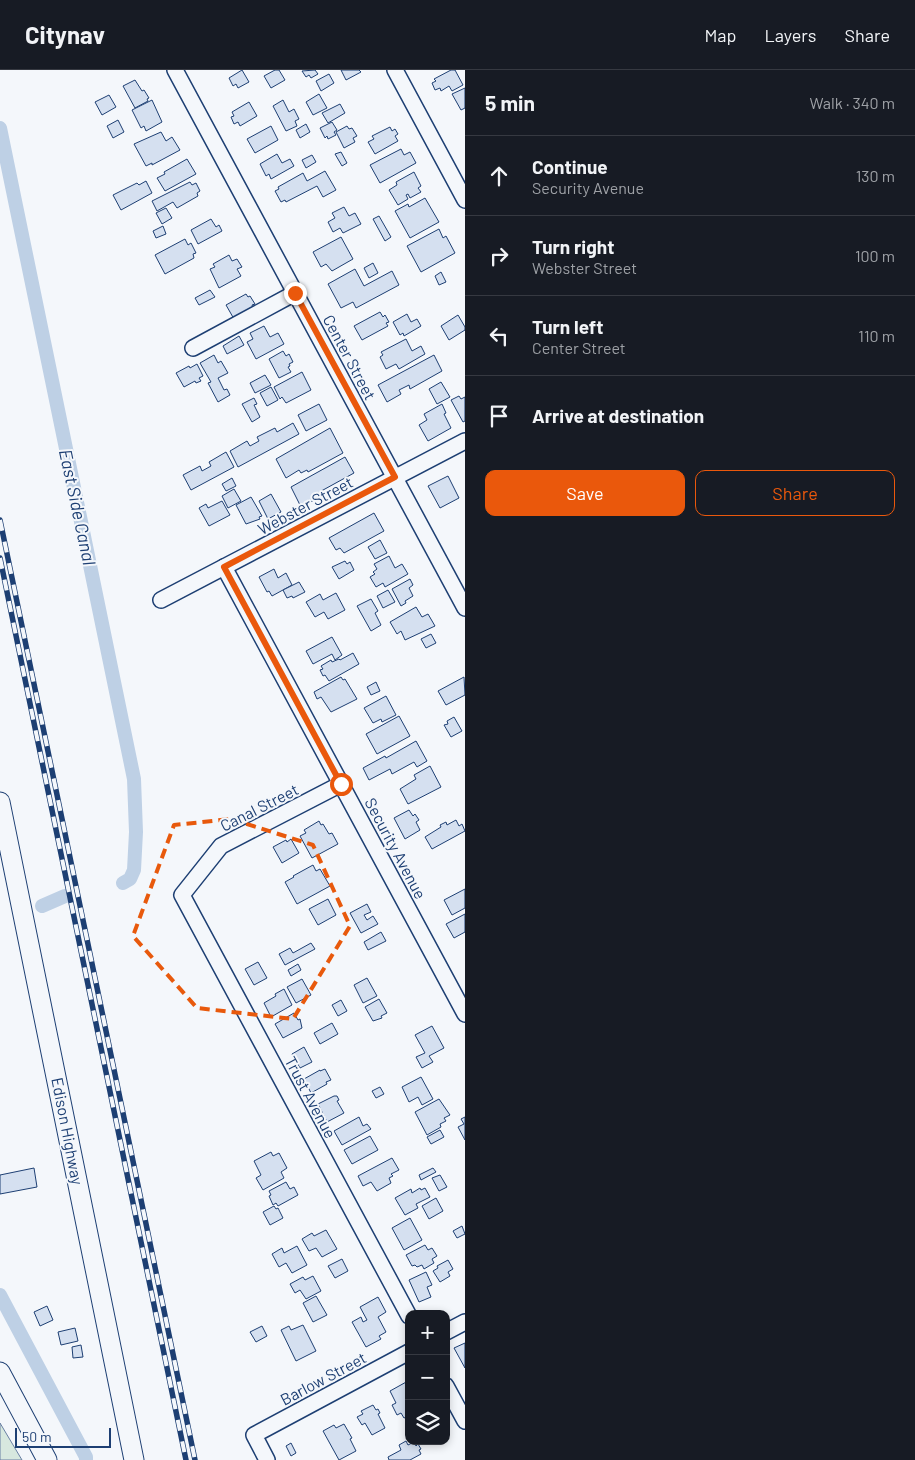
<!DOCTYPE html>
<meta charset="utf-8">
<style>
:root{--surface:#171b24;--page:#242831;--text:#f1f3f6;--muted:#9ea1a6;--line:#363941;--accent:#ea580c}
body{margin:0;font-family:Barlow,sans-serif;background:var(--page);color:var(--text)}
.controls{position:absolute;right:15px;bottom:15px;display:grid;overflow:hidden;border-radius:10px;box-shadow:0 2px 8px #0003}
.controls button{width:45px;height:45px;display:grid;place-items:center;padding:0;border:0;border-bottom:1px solid var(--line);background:var(--surface);color:var(--text);font:25px sans-serif}
.scale{position:absolute;left:15px;bottom:12px;width:96px;box-sizing:border-box;padding-left:5px;border:2px solid #1d3f73;border-top:0;font-size:14px;line-height:18px;white-space:nowrap;color:#1d3f73;-webkit-text-stroke:4px #f4f7fb;paint-order:stroke}
.stop{position:absolute;width:15px;height:15px;margin:-11px;border:4px solid #ea580c;border-radius:50%;background:#fff}
.stop.end{background:#ea580c;border-color:#fff;box-shadow:0 1px 5px #0008}
.list{margin:0;padding:0;list-style:none}
h2{display:flex;justify-content:space-between;align-items:center;height:65px;margin:0;padding:0 20px;font-size:21px}
h2 small{font-size:16px;font-weight:400;color:var(--muted)}
.list li{display:grid;grid-template-columns:32px 1fr auto;gap:15px;align-items:center;box-sizing:border-box;height:80px;padding:0 20px;border-top:1px solid var(--line)}
.list b{display:block;font-size:19px;white-space:nowrap}
.list p{margin:0;font-size:16px;white-space:nowrap;color:var(--muted)}
.list em{font-size:16px;font-style:normal;color:var(--muted)}
.actions{display:flex;gap:10px;padding:15px 20px}
.actions a{flex:1;padding:11px 0;border:1px solid var(--accent);border-radius:10px;text-align:center;font-size:18px;color:var(--accent)}
.actions .main{background:var(--accent);color:#fff}
.icon{flex:none;width:28px;height:28px;fill:none;stroke:currentColor;stroke-width:2;stroke-linecap:round;stroke-linejoin:round}
.map{position:relative;flex:none;width:465px;height:1390px;overflow:hidden}
header{display:flex;align-items:center;gap:30px;box-sizing:border-box;height:70px;padding:0 25px;background:var(--surface);border-bottom:1px solid var(--line)}
header strong{font-size:24px}
nav{display:flex;gap:28px;margin-inline-start:auto;font-size:18px}
main{display:flex}
aside{flex:1;background:var(--surface)}
.map>svg:first-child{display:block}
.green{fill:#d7e8df;stroke:#687fa3}
.lines{fill:none;stroke-linecap:round;stroke-linejoin:round}
.canal{stroke:#bed0e5;stroke-width:14}
.building{fill:#d5e0f0;stroke:#1d3f73}
.minor-casing{stroke:#1d3f73;stroke-width:18}
.major-casing{stroke:#1d3f73;stroke-width:21}
.minor{stroke:#f4f7fb;stroke-width:15}
.major{stroke:#f4f7fb;stroke-width:19}
.rail-casing{stroke:#1d3f73;stroke-width:5.5}
.rail{stroke:#f4f7fb;stroke-width:4;stroke-dasharray:11;stroke-linecap:butt}
.route{stroke:#ea580c;stroke-width:6}
.marked{fill:none;stroke:#e8590c;stroke-width:4;stroke-dasharray:10 6;stroke-linejoin:round}
.labels{text-anchor:middle;dominant-baseline:central;stroke-width:4;stroke-linejoin:round;paint-order:stroke}
.street-label{font-size:16px;fill:#1d3f73;stroke:#f4f7fb}
.water-label{font-size:18px;font-style:italic;fill:#1d3f73;stroke:#f4f7fb}
</style>
<header>
<strong>Citynav</strong>
<nav><a>Map</a><a>Layers</a><a>Share</a></nav>
</header>
<main>
<div class="map">
<svg width="465" height="1390" viewBox="0 0 465 1390">
<rect width="100%" height="100%" fill="#f4f7fb"/>
<polygon class="green" points="0,1353 22,1390 0,1390"/>
<g class="lines">
<g class="canal">
<polyline points="0,58 134,709 136,762 134,800 130,809 123,813"/>
<polyline points="42,836 65,826"/>
<polyline points="0,1225 86,1387 86,1390"/>
</g>
</g>
<g class="building">
<polygon points="242,0 249,12 238,18 236,14 233,16 229,8"/>
<polygon points="275,0 279,0 285,10 271,18 264,6"/>
<polygon points="315,0 318,4 311,8 309,5 306,7 302,1"/>
<polygon points="341,0 359,0 361,2 346,10"/>
<polygon points="451,0 455,0 463,15 452,21 449,16 441,21 440,18 435,20 432,13 436,11 434,9"/>
<polygon points="329,4 334,13 321,21 316,11"/>
<polygon points="135,10 142,21 144,20 149,28 147,29 148,31 135,38 123,16"/>
<polygon points="465,18 465,38 461,40 452,24"/>
<polygon points="319,24 327,38 313,45 306,32"/>
<polygon points="109,25 116,37 102,45 95,32"/>
<polygon points="152,30 162,52 146,61 144,56 141,58 132,40"/>
<polygon points="283,30 289,42 294,39 299,49 295,51 297,56 286,61 273,36"/>
<polygon points="249,32 257,46 240,56 238,52 234,54 231,47 234,46 232,42"/>
<polygon points="340,34 345,43 328,53 322,43"/>
<polygon points="118,50 124,62 113,68 107,56"/>
<polygon points="332,52 337,60 334,62 336,65 328,69 327,66 325,68 320,58"/>
<polygon points="306,54 310,62 300,68 296,60"/>
<polygon points="271,56 278,70 255,83 247,69"/>
<polygon points="347,56 349,59 352,58 357,66 353,68 355,72 344,78 336,62"/>
<polygon points="390,57 392,61 395,59 398,64 395,66 398,71 375,84 368,72 374,69 372,66"/>
<polygon points="161,62 166,71 172,67 180,80 152,95 152,93 146,96 134,74"/>
<polygon points="401,79 404,85 410,82 416,93 380,113 370,95"/>
<polygon points="341,82 347,93 342,96 335,84"/>
<polygon points="277,84 282,93 290,89 294,96 271,109 269,104 266,106 260,94"/>
<polygon points="312,85 316,92 306,98 302,90"/>
<polygon points="187,89 196,104 165,121 157,108 165,104 164,102"/>
<polygon points="325,101 336,120 323,127 317,116 286,132 285,130 281,132 275,121 279,119 278,117 303,103 307,111"/>
<polygon points="414,102 421,116 418,118 421,122 410,128 408,124 406,125 408,129 398,135 389,120 397,115 396,112"/>
<polygon points="146,111 152,123 121,140 113,125 137,113 139,115"/>
<polygon points="190,112 192,115 196,113 200,121 197,123 198,126 177,138 173,132 157,141 152,131"/>
<polygon points="425,128 439,152 410,168 395,141 408,134 409,137"/>
<polygon points="344,137 349,146 355,143 361,154 343,163 340,158 333,162 328,152 335,148 332,143"/>
<polygon points="166,138 172,148 162,154 156,143"/>
<polygon points="379,146 391,167 385,171 373,149"/>
<polygon points="211,149 216,157 219,155 222,161 198,174 191,160"/>
<polygon points="163,156 166,164 156,168 153,161"/>
<polygon points="439,159 443,168 446,166 455,183 421,202 407,176"/>
<polygon points="341,167 353,189 332,201 326,194 321,197 313,182"/>
<polygon points="185,169 188,175 191,173 196,183 193,184 194,188 165,204 155,185"/>
<polygon points="229,185 232,191 237,189 242,197 237,199 241,206 219,218 210,199 215,197 213,194"/>
<polygon points="373,193 378,203 369,208 364,198"/>
<polygon points="355,199 364,216 392,201 399,215 356,238 353,232 341,238 328,214"/>
<polygon points="441,202 446,212 439,215 435,206"/>
<polygon points="210,220 215,227 199,235 195,228"/>
<polygon points="246,224 248,227 250,226 255,234 252,235 253,238 234,249 226,235"/>
<polygon points="380,242 383,247 385,245 389,252 386,253 388,256 362,270 354,256"/>
<polygon points="407,244 411,252 417,249 421,256 404,266 403,263 400,265 393,252"/>
<polygon points="458,245 465,257 465,260 449,270 441,256"/>
<polygon points="264,256 270,267 278,263 284,274 256,289 247,272 253,269 250,263"/>
<polygon points="239,266 244,275 227,284 223,276"/>
<polygon points="406,269 412,281 421,276 425,284 399,299 396,294 386,299 380,287 383,285 381,282"/>
<polygon points="283,281 286,286 289,284 293,292 289,294 290,296 288,297 291,302 279,308 269,289"/>
<polygon points="214,285 218,293 221,291 228,303 218,308 224,320 227,319 230,325 218,332 208,313 211,312 200,293"/>
<polygon points="434,285 442,301 410,319 409,315 399,320 401,324 387,332 378,315"/>
<polygon points="197,294 203,306 199,308 201,311 196,313 195,311 184,317 176,303 189,296 190,298"/>
<polygon points="302,302 311,320 286,333 282,327 280,329 274,317"/>
<polygon points="265,305 271,315 255,323 250,313"/>
<polygon points="441,312 450,327 437,334 429,319"/>
<polygon points="271,317 278,330 267,336 260,323"/>
<polygon points="459,326 461,329 465,327 465,351 463,352 451,330"/>
<polygon points="254,328 257,334 254,335 260,347 252,352 242,334"/>
<polygon points="319,334 327,350 306,361 298,345"/>
<polygon points="442,334 446,343 444,344 451,358 428,371 419,355 427,350 424,344"/>
<polygon points="293,353 299,364 238,397 230,381 247,371 250,376 259,371 257,367 275,358 277,362"/>
<polygon points="330,358 343,383 308,402 307,400 301,403 299,400 286,408 276,389"/>
<polygon points="226,382 234,397 191,420 183,405 200,396 202,401 211,396 209,392"/>
<polygon points="345,387 354,403 314,425 316,429 301,437 291,417"/>
<polygon points="448,406 459,428 440,438 428,416"/>
<polygon points="232,408 236,416 226,421 222,414"/>
<polygon points="234,419 241,431 228,438 222,426"/>
<polygon points="271,424 281,442 268,449 259,431"/>
<polygon points="251,427 262,446 259,447 260,449 246,454 236,435"/>
<polygon points="222,431 230,445 209,456 199,438 206,434 208,438"/>
<polygon points="374,443 384,461 344,483 340,478 336,480 329,468"/>
<polygon points="380,470 387,483 375,489 368,477"/>
<polygon points="389,486 395,498 402,494 408,504 385,517 383,513 376,517 370,507 375,504 373,502 377,499 374,494"/>
<polygon points="345,491 347,494 350,492 354,500 339,509 332,497"/>
<polygon points="274,499 278,508 286,503 292,515 272,526 269,521 267,522 259,507"/>
<polygon points="410,509 413,515 409,518 413,526 405,531 406,533 401,536 392,519"/>
<polygon points="299,512 305,522 293,528 292,526 287,528 283,520"/>
<polygon points="388,520 395,532 383,538 377,526"/>
<polygon points="336,523 345,540 328,549 324,542 315,547 306,532 320,524 323,530"/>
<polygon points="371,529 378,541 375,543 381,555 371,561 357,536"/>
<polygon points="416,537 422,547 428,544 435,556 405,570 401,561 397,564 390,552"/>
<polygon points="431,564 436,573 426,578 421,569"/>
<polygon points="332,567 342,585 335,590 332,584 313,594 306,581"/>
<polygon points="353,583 359,594 329,611 325,605 323,606 320,600 323,599 321,596 331,590 332,592 339,589 340,590"/>
<polygon points="341,607 343,610 345,609 357,629 331,642 321,627 317,629 314,622"/>
<polygon points="464,607 465,625 446,635 438,621"/>
<polygon points="376,612 380,621 371,625 367,617"/>
<polygon points="386,626 396,645 382,652 381,649 373,653 364,638"/>
<polygon points="399,646 410,666 377,684 366,664"/>
<polygon points="454,647 462,661 451,667 444,655 448,654 447,651"/>
<polygon points="416,671 427,691 417,697 414,692 392,704 390,699 369,710 363,698 385,686 386,688"/>
<polygon points="430,696 441,717 408,734 400,719 416,709 414,705"/>
<polygon points="409,740 413,746 415,744 419,750 416,752 420,760 405,769 394,748"/>
<polygon points="456,750 459,756 462,754 465,761 432,779 425,767 441,757 440,755 446,752 447,755"/>
<polygon points="319,751 321,755 323,754 329,764 332,763 338,774 312,788 300,766 306,763 304,760"/>
<polygon points="291,769 299,783 282,793 273,777 286,770 287,772"/>
<polygon points="313,795 316,801 320,799 330,816 297,834 285,812 294,807 293,806"/>
<polygon points="465,819 465,838 452,845 444,830"/>
<polygon points="328,829 336,845 318,855 309,839"/>
<polygon points="367,834 371,842 364,845 367,850 373,846 378,854 361,863 350,843"/>
<polygon points="465,844 465,862 454,868 446,854"/>
<polygon points="381,862 386,871 368,880 364,872"/>
<polygon points="311,873 315,879 285,895 279,884 290,878 293,883"/>
<polygon points="258,892 267,908 254,915 245,899"/>
<polygon points="298,894 301,900 291,906 288,900"/>
<polygon points="367,908 377,926 363,933 354,915"/>
<polygon points="302,909 311,925 296,933 287,917"/>
<polygon points="284,919 292,935 271,947 264,933 276,926 275,924"/>
<polygon points="379,929 387,943 381,946 382,948 373,951 365,937"/>
<polygon points="341,930 347,941 338,946 332,935"/>
<polygon points="294,943 298,950 300,949 302,958 283,968 275,954"/>
<polygon points="332,953 338,964 320,974 314,963"/>
<polygon points="432,956 444,978 429,986 433,992 422,998 416,987 425,983 415,965"/>
<polygon points="304,977 312,992 300,998 292,984"/>
<polygon points="325,999 331,1010 326,1012 327,1014 311,1023 304,1009 320,1000 320,1001"/>
<polygon points="421,1007 433,1029 422,1035 418,1027 409,1032 402,1017"/>
<polygon points="380,1017 384,1024 376,1028 372,1021"/>
<polygon points="334,1026 337,1026 339,1030 337,1031 344,1043 327,1052 318,1034"/>
<polygon points="439,1029 450,1045 444,1048 446,1051 440,1054 441,1057 427,1065 415,1042"/>
<polygon points="359,1047 363,1056 367,1054 371,1059 342,1075 334,1061"/>
<polygon points="465,1047 465,1070 458,1057 464,1054 461,1049"/>
<polygon points="440,1060 444,1067 431,1074 427,1067"/>
<polygon points="370,1066 378,1080 352,1094 344,1080"/>
<polygon points="271,1082 273,1086 279,1083 287,1098 281,1102 284,1108 263,1120 256,1108 261,1105 254,1091"/>
<polygon points="392,1088 399,1100 391,1104 393,1106 389,1108 391,1113 377,1121 371,1112 363,1116 358,1106"/>
<polygon points="34,1098 37,1117 0,1124 0,1105"/>
<polygon points="433,1098 436,1102 421,1110 419,1105"/>
<polygon points="440,1105 447,1117 439,1121 432,1108"/>
<polygon points="286,1112 290,1119 294,1117 298,1125 278,1136 276,1133 273,1135 269,1126 271,1125 269,1121"/>
<polygon points="420,1118 421,1120 425,1118 430,1127 416,1134 418,1138 405,1145 395,1128 411,1119 412,1123"/>
<polygon points="436,1128 443,1141 429,1149 422,1136"/>
<polygon points="274,1136 276,1139 278,1138 283,1148 270,1155 263,1142"/>
<polygon points="410,1148 422,1170 404,1180 392,1158"/>
<polygon points="462,1156 465,1164 457,1168 453,1161"/>
<polygon points="326,1160 337,1179 322,1187 316,1178 309,1181 302,1169 312,1163 314,1166"/>
<polygon points="425,1175 428,1180 432,1178 437,1186 432,1189 434,1193 424,1199 422,1195 417,1197 415,1195 412,1196 406,1185"/>
<polygon points="297,1176 307,1195 292,1203 286,1193 279,1197 272,1184 282,1178 284,1183"/>
<polygon points="342,1189 348,1201 335,1208 328,1196"/>
<polygon points="448,1190 453,1199 448,1202 450,1206 440,1212 433,1201 438,1198 437,1196"/>
<polygon points="426,1202 432,1215 427,1217 431,1227 419,1232 409,1210"/>
<polygon points="313,1206 321,1221 306,1229 300,1220 295,1223 290,1214 303,1207 305,1210"/>
<polygon points="316,1226 327,1245 313,1252 303,1233"/>
<polygon points="378,1227 386,1242 378,1247 386,1262 379,1266 381,1269 366,1277 352,1252 361,1247 363,1252 367,1250 360,1237"/>
<polygon points="47,1236 53,1250 40,1256 34,1242"/>
<polygon points="303,1255 316,1281 296,1291 281,1260 289,1256 291,1260"/>
<polygon points="262,1256 267,1266 256,1272 250,1262"/>
<polygon points="75,1258 78,1271 61,1275 58,1262"/>
<polygon points="465,1273 465,1298 454,1278"/>
<polygon points="81,1275 83,1287 73,1288 72,1277"/>
<polygon points="408,1311 409,1346 404,1348 401,1343 397,1345 392,1335 396,1333 390,1321"/>
<polygon points="373,1335 376,1340 378,1339 380,1343 378,1344 385,1358 372,1365 365,1353 362,1355 357,1347 363,1344 361,1341"/>
<polygon points="344,1354 352,1368 350,1369 356,1381 339,1390 323,1361 334,1355 336,1358"/>
<polygon points="406,1371 408,1375 414,1372 416,1376 418,1374 421,1379 419,1380 421,1384 410,1390 389,1390 388,1387 401,1380 399,1375"/>
<polygon points="291,1373 296,1383 291,1386 286,1376"/>
</g>
<g class="lines">
<g class="minor-casing">
<g id="minor">
<polyline points="175,0 465,538"/>
<polyline points="395,0 465,130"/>
<polyline points="193,278 295,223"/>
<polyline points="224,497 465,944"/>
<polyline points="161,530 465,371"/>
<polyline points="341,714 221,776 182,825 409,1246"/>
<polyline points="446,1262 465,1252"/>
<polyline points="446,1316 465,1351"/>
<polyline points="267,1390 254,1365 409,1282"/>
</g>
</g>
<g class="major-casing">
<g id="major">
<polyline points="0,732 134,1390"/>
<polyline points="0,1302 47,1390"/>
</g>
</g>
<use href="#minor" class="minor"/>
<use href="#major" class="major"/>
<g class="rail-casing">
<g id="rail">
<polyline points="0,450 195,1390"/>
<polyline points="0,488 186,1390"/>
</g>
</g>
<use href="#rail" class="rail"/>
</g>
<g class="lines">
<polyline class="route" points="295,223 395,407 224,497 341,714"/>
</g>
<path class="marked" d="M231 749 313 775 350 856 293 949 197 938 133 866 174 755Z"/>
<g class="labels">
<g class="street-label">
<text transform="translate(350 287) rotate(62)">Center Street</text>
<text transform="translate(305 435) rotate(-28)">Webster Street</text>
<text transform="translate(259 737) rotate(-27)">Canal Street</text>
<text transform="translate(396 778) rotate(62)">Security Avenue</text>
<text transform="translate(311 1027) rotate(62)">Trust Avenue</text>
<text transform="translate(68 1061) rotate(79)">Edison Highway</text>
<text transform="translate(323 1308) rotate(-28)">Barlow Street</text>
</g>
<g class="water-label">
<text transform="translate(78 437) rotate(78)">East Side Canal</text>
</g>
</g>
</svg>
<div class="controls">
<button>+</button>
<button>−</button>
<button><svg class="icon" aria-label="layers" viewBox="0 0 24 24"><path d="M12 4l9 5-9 5-9-5zM3 14l9 5 9-5"/></svg></button>
</div>
<div class="scale">50 m</div>
<div class="stop" style="left:341px;top:714px"></div>
<div class="stop end" style="left:295px;top:223px"></div>
</div>
<aside>
<h2>5 min<small>Walk · 340 m</small></h2>
<ul class="list">
<li><svg class="icon" aria-label="ahead" viewBox="0 0 24 24"><path d="M12 20V5M6 11l6-6 6 6"/></svg><div><b>Continue</b><p>Security Avenue</p></div><em>130 m</em></li>
<li><svg class="icon" aria-label="right" viewBox="0 0 24 24"><path d="M7 20v-9h11M14 6l5 5-5 5"/></svg><div><b>Turn right</b><p>Webster Street</p></div><em>100 m</em></li>
<li><svg class="icon" aria-label="left" viewBox="0 0 24 24"><path d="M17 20v-9H6M10 6l-5 5 5 5"/></svg><div><b>Turn left</b><p>Center Street</p></div><em>110 m</em></li>
<li><svg class="icon" aria-label="arrive" viewBox="0 0 24 24"><path d="M6 21V4h12l-3 4 3 4H6"/></svg><div><b>Arrive at destination</b></div></li>
</ul>
<div class="actions"><a class="main">Save</a><a>Share</a></div>
</aside>
</main>
